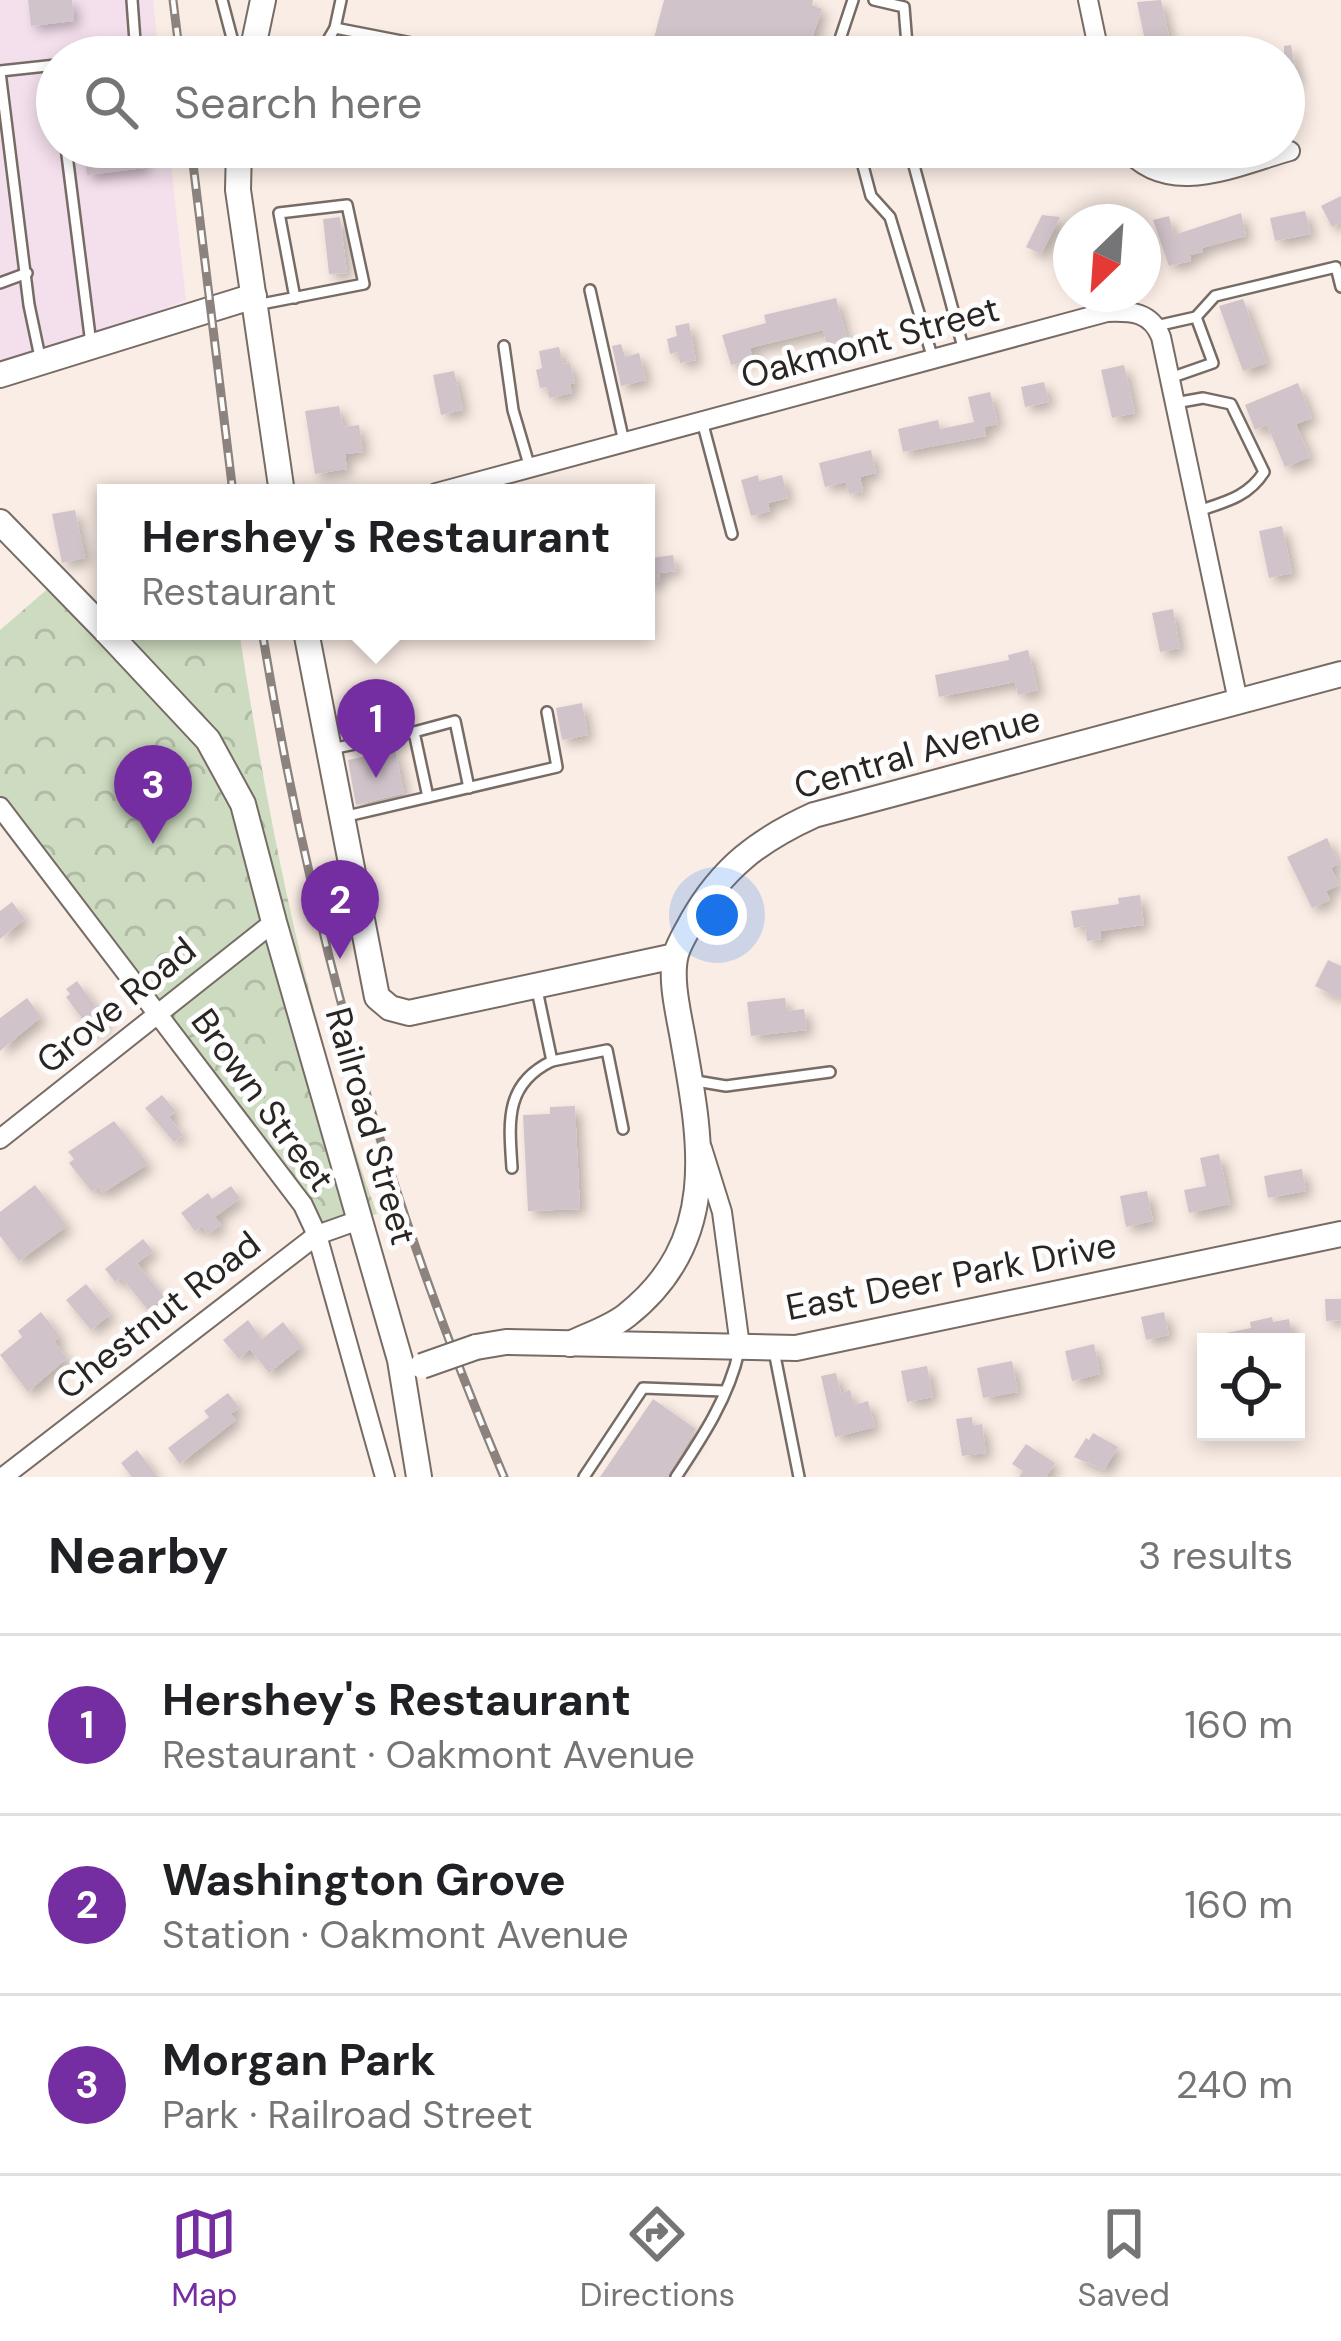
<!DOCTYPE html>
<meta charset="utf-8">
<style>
:root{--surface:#fff;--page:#f2f2f2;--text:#202124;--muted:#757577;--line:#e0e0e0;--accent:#752ea2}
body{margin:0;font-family:"DM Sans",sans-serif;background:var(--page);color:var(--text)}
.controls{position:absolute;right:36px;bottom:36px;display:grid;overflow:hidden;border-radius:0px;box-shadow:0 6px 18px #0003}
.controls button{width:108px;height:108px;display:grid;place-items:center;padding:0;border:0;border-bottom:3px solid var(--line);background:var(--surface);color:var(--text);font:60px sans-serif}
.compass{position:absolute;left:1053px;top:204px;width:108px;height:108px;border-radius:50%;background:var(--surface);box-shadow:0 6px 18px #0003;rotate:205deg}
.you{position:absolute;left:717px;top:915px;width:42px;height:42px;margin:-30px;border:9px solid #fff;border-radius:50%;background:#1a73e8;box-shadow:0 0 0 18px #1a73e833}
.badge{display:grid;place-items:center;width:78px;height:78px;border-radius:50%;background:var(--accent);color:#fff;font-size:39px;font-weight:700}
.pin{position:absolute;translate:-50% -99px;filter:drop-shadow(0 3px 6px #0008)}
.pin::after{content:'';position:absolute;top:63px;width:42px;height:36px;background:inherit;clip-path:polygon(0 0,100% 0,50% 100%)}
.popup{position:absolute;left:97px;top:484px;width:558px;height:156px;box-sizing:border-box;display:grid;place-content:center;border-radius:0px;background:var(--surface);filter:drop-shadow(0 3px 9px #0005);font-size:39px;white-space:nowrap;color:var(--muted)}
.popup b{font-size:45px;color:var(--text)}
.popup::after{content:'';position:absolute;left:50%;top:100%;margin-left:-24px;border:24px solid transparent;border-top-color:var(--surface)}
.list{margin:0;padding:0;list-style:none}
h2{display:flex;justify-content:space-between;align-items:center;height:156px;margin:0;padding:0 48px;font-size:51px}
h2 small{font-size:39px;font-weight:400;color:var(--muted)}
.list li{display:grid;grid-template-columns:78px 1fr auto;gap:36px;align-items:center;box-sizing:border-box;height:180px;padding:0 48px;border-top:3px solid var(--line)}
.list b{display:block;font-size:45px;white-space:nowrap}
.list p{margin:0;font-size:39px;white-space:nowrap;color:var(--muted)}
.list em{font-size:39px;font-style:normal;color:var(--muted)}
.icon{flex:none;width:66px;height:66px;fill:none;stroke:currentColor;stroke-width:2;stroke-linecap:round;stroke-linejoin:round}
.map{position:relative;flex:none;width:1341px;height:1477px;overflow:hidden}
.search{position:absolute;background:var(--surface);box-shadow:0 6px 18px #0003;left:36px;right:36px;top:36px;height:132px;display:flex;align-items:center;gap:30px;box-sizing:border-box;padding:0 42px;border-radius:66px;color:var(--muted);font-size:45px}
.sheet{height:696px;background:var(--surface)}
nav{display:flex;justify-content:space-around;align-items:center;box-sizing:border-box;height:168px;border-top:3px solid var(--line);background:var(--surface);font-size:33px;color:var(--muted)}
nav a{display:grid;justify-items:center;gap:6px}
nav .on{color:var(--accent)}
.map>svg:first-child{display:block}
.industrial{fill:#f4dfed}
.park{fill:url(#park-crowns)}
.building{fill:#d1c3ca;filter:url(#shadow)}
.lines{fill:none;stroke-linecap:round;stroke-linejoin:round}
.service-casing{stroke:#776c65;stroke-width:14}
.minor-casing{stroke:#776c65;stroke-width:22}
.tertiary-casing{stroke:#776c65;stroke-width:28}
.service{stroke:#fff;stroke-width:9}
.minor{stroke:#fff;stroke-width:18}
.tertiary{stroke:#fff;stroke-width:24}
.rail-casing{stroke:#8c837e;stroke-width:9}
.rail{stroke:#fdfdfd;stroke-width:4.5;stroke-dasharray:14;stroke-linecap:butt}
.tertiary-bridge-casing{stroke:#776c65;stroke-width:28;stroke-linecap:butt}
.tertiary-bridge{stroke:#fff;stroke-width:24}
.labels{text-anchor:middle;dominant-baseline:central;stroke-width:10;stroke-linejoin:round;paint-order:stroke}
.street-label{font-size:36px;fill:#2a2522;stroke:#fdfdfd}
</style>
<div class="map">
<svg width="1341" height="1477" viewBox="0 0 1341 1477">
<defs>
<pattern id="park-crowns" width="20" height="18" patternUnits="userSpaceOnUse" patternTransform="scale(3)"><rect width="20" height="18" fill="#cddbc0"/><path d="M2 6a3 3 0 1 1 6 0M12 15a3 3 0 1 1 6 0" fill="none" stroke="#b0bca5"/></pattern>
<filter id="shadow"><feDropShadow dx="6" dy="6" stdDeviation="6" flood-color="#0004"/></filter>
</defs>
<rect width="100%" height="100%" fill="#faede5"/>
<polygon class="industrial" points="0,0 153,0 159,57 57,57 57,147 169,147 186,300 0,374"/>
<path class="park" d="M51 586 86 619 106 601V631H239C270 832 308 1021 377 1214L322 1227 0 801V630Z"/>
<g class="building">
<polygon points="28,0 72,0 74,21 31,26"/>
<polygon points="664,0 813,0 812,5 822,9 806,57 649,57"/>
<polygon points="1161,0 1169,36 1145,41 1137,2"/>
<polygon points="1291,45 1297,81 1284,83 1284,46"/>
<polygon points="83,147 141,147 144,168 87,175"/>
<polygon points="1341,196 1341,222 1332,227 1321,206"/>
<polygon points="1305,211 1311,234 1275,241 1270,218"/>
<polygon points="1241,213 1246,236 1202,248 1203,252 1190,255 1191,261 1169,266 1153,220 1169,216 1174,235"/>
<polygon points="1042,215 1060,217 1041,254 1026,247"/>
<polygon points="340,217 347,273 329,274 323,219"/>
<polygon points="836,298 847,339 827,345 823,330 750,348 753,359 731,365 722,335 766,323 764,315"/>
<polygon points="1243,299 1267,363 1243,371 1219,306"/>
<polygon points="689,323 696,360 680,363 678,352 670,354 667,339 677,336 675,326"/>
<polygon points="621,344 625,357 639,353 646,380 621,386 612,346"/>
<polygon points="559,347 563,364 570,363 575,383 570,384 572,393 549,398 547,387 540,388 536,370 542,368 539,351"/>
<polygon points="1124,365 1135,413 1112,418 1101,370"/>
<polygon points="454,371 463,410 441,415 433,375"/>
<polygon points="1044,382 1049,402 1025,407 1021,387"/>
<polygon points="1298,383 1312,418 1296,424 1310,457 1285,467 1267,425 1255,430 1245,405"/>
<polygon points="990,392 998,424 984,427 986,436 903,452 898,429 938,420 940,429 974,422 968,397"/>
<polygon points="339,406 343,427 359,425 363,452 345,454 347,469 315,474 305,411"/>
<polygon points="871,450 876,473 860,477 863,491 849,494 846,482 825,487 819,463"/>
<polygon points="758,475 759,481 782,475 788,498 768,503 770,511 751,516 741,480"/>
<polygon points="75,510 85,558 62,563 52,514"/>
<polygon points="1282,526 1292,573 1269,578 1259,531"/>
<polygon points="673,555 676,571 659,573 660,581 646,583 646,559"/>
<polygon points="1173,609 1180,648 1160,652 1152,613"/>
<polygon points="1028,650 1038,690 1018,695 1015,682 939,697 935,675 1009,660 1008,655"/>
<polygon points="582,703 588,735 562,740 556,708"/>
<polygon points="395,750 404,793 356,805 348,760"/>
<polygon points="1327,838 1339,864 1331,868 1339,885 1326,891 1330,900 1312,908 1287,857"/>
<polygon points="1140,895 1144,925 1100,931 1101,939 1087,941 1085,926 1074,928 1071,911 1119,904 1118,898"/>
<polygon points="12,902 25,919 0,939 0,911"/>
<polygon points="1328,960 1341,966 1341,999 1315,986"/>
<polygon points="77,981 107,1022 93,1033 66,997 70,994 66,989"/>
<polygon points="27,998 41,1017 0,1051 0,1018"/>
<polygon points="785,998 787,1011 804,1009 807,1030 751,1036 747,1002"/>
<polygon points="162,1095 176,1111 169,1117 183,1135 174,1142 145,1108"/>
<polygon points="575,1106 580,1209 528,1211 523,1115 550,1114 550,1107"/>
<polygon points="114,1121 148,1164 103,1193 98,1187 92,1192 69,1163 74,1159 68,1152"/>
<polygon points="1219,1154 1230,1204 1189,1213 1184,1190 1206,1186 1200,1158"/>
<polygon points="1302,1169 1306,1191 1268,1198 1264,1176"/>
<polygon points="35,1185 67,1226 19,1261 0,1236 0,1212"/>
<polygon points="231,1186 240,1198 215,1217 221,1225 208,1234 202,1226 195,1231 181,1213 208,1193 212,1199"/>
<polygon points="1147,1191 1153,1221 1126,1227 1120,1196"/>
<polygon points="143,1239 153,1251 137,1263 164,1297 148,1310 121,1277 115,1282 105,1269"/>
<polygon points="86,1284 111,1314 91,1330 66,1300"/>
<polygon points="1325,1299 1341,1299 1341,1320 1326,1321"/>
<polygon points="41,1312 60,1336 54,1341 67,1358 28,1392 0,1355 22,1337 18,1331"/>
<polygon points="1164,1312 1169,1335 1146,1340 1141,1317"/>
<polygon points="1272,1317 1273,1322 1289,1319 1293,1340 1211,1342 1210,1336 1251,1328 1250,1322"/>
<polygon points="248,1320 262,1339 283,1322 302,1346 269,1373 250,1349 239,1359 223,1340"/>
<polygon points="1094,1344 1100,1374 1072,1381 1065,1351"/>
<polygon points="1012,1361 1018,1392 983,1398 977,1368"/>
<polygon points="927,1366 933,1397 907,1402 901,1371"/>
<polygon points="836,1373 841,1393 850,1390 854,1405 868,1401 875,1427 835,1437 821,1376"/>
<polygon points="228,1393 239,1407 231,1414 236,1420 180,1464 168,1448 209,1417 204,1411"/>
<polygon points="653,1399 696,1429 667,1477 600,1477"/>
<polygon points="972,1417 973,1426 982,1424 986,1453 962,1456 956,1419"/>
<polygon points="1093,1433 1118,1447 1104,1470 1074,1457 1086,1438 1089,1440"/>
<polygon points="1026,1444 1055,1463 1046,1477 1019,1477 1023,1471 1012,1464"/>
<polygon points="137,1450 158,1477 132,1477 121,1463"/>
</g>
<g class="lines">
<g class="service-casing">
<g id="service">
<polyline points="222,0 237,57"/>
<polyline points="874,0 904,7 907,45 903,57"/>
<polyline points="335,28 484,57"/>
<polyline points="255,41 305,57"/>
<polyline points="119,57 136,55 132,0"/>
<polyline points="318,57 335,28 341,0"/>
<polyline points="834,57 853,0"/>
<polyline points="0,71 56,65 57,71"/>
<polyline points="0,72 29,305 40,357"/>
<polyline points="66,147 91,344"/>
<polyline points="858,147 871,196 890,217 933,359"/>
<polyline points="909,147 964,351"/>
<polyline points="277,150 317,150 317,147"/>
<polyline points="0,283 27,273"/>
<polyline points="590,290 624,442"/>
<polyline points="256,305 364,284 347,205 279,213 295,298"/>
<polyline points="1196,317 1215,296 1336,267 1341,287"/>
<polyline points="1156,326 1196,317 1213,363 1170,378"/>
<polyline points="504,346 513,410 530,468"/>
<path d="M1175 403 1203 398 1231 404 1264 472C1248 497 1225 502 1198 511"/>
<polyline points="702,421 732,534"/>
<polyline points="331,749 414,732"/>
<polyline points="428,797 414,732 455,721 469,788"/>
<polyline points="343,817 557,767 547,712"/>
<polyline points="537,990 552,1061 607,1050 623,1129"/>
<polyline points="696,1081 726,1086 830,1072"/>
<path d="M512 1168C509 1122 504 1084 552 1061"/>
<polyline points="774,1351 799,1477"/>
<polyline points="584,1477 643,1388 723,1391"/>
<path d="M676 1477C702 1438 729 1397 739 1351"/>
</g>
</g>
<g class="minor-casing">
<g id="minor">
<polyline points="1088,0 1100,57"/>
<path d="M1124 147C1167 201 1236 166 1290 151"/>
<path d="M436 493 1107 312C1132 311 1151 312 1161 337L1238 701"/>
<polyline points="0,807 303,1205 317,1235 385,1477"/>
<polyline points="0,1139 274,922"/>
<polyline points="702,1148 722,1212 740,1346"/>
<polyline points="3,1477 317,1235 362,1219"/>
</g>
</g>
<g class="tertiary-casing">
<g id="tertiary">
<polyline points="251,57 263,0"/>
<polyline points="239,147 238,190 282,493"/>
<polyline points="0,375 254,296"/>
<polyline points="0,522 106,631"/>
<polyline points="106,631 208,740 243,804 274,922 400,1360 419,1477"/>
<polyline points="306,631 377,997 390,1008 409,1013 675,956"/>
<path d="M570 1344C588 1335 611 1328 627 1315 719 1242 702 1146 684 1045 680 1019 669 980 676 954 679 943 687 931 692 921 722 868 759 840 814 815L1341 674"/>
<polyline points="476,1347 506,1342 796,1348 1341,1234"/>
</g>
</g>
<use href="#service" class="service"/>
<use href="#minor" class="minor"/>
<use href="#tertiary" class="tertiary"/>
<g class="rail-casing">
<g id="rail">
<polyline points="173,0 180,57"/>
<polyline points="191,147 233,493"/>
<path d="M262 631C311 928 386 1200 504 1477"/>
</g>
</g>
<use href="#rail" class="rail"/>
<g class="tertiary-bridge-casing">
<polyline id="tertiary-bridge" points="422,1366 476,1347"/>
</g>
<use href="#tertiary-bridge" class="tertiary-bridge"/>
</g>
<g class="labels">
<g class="street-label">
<text transform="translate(870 342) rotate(-15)">Oakmont Street</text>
<text transform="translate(917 752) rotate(-16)">Central Avenue</text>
<text transform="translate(116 1005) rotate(-39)">Grove Road</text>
<text transform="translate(263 1100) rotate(54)">Brown Street</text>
<text transform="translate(371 1126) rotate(74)">Railroad Street</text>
<text transform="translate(951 1276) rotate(-11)">East Deer Park Drive</text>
<text transform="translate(158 1315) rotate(-38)">Chestnut Road</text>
</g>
</g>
</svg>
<div class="controls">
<button><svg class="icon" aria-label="locate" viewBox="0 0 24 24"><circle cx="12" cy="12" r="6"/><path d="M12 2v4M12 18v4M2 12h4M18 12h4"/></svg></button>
</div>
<svg class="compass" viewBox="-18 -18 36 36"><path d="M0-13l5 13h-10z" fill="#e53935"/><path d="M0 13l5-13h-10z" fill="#757577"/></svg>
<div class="you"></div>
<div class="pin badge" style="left:376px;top:778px">1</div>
<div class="popup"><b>Hershey's Restaurant</b>Restaurant</div>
<div class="pin badge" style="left:340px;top:959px">2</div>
<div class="pin badge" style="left:153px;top:844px">3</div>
<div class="search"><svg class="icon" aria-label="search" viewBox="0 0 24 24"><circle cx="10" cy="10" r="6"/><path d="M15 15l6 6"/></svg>Search here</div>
</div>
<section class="sheet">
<h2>Nearby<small>3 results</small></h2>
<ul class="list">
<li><span class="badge">1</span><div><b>Hershey's Restaurant</b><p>Restaurant · Oakmont Avenue</p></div><em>160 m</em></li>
<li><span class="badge">2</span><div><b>Washington Grove</b><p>Station · Oakmont Avenue</p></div><em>160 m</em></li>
<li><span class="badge">3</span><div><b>Morgan Park</b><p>Park · Railroad Street</p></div><em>240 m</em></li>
</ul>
</section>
<nav>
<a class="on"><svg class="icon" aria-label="map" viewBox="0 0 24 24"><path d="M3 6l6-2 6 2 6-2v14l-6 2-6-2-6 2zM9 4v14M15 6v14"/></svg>Map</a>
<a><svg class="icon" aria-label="directions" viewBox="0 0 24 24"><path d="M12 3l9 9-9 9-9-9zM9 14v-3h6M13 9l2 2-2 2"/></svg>Directions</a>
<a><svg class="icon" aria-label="saved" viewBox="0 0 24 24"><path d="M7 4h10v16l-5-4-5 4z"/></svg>Saved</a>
</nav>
